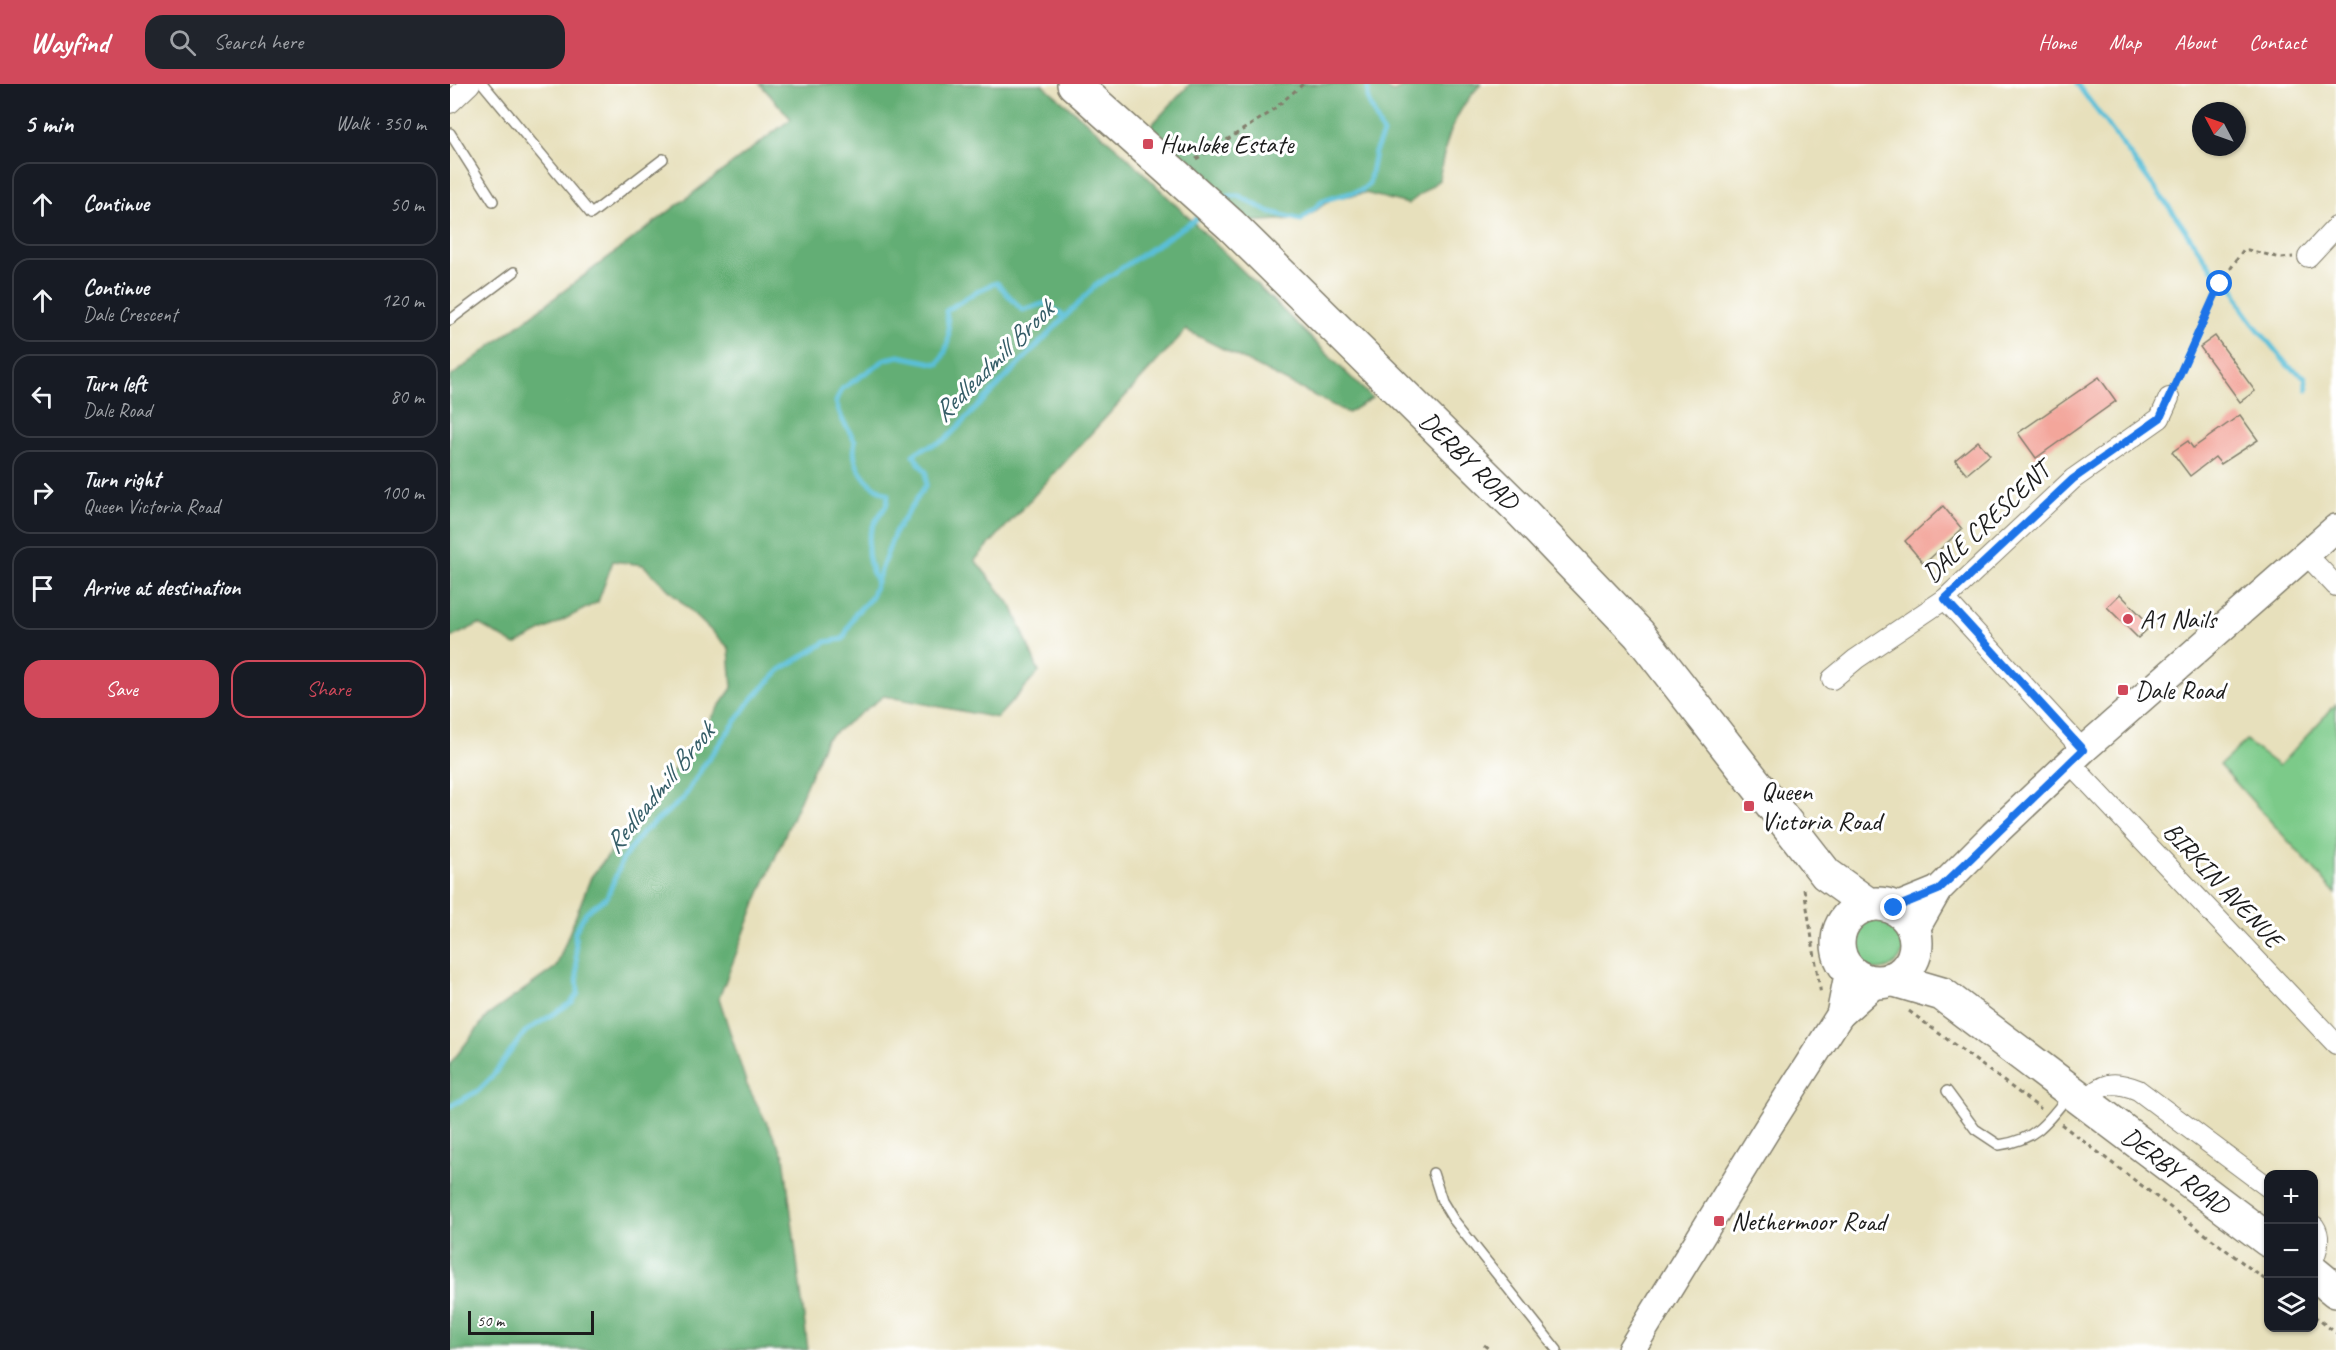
<!DOCTYPE html>
<meta charset="utf-8">
<style>
:root{--surface:#171b24;--page:#20242c;--text:#f1f3f6;--muted:#9ea1a6;--line:#363941;--accent:#d1495b}
body{margin:0;font-family:Caveat,sans-serif;background:var(--page);color:var(--text)}
.controls{position:absolute;right:18px;bottom:18px;display:grid;overflow:hidden;border-radius:12px;box-shadow:0 2px 4px #0004}
.controls button{width:54px;height:54px;display:grid;place-items:center;padding:0;border:0;border-bottom:2px solid var(--line);background:var(--surface);color:var(--text);font:30px sans-serif}
.compass{position:absolute;left:1742px;top:18px;width:54px;height:54px;border-radius:50%;background:var(--surface);box-shadow:0 2px 4px #0004;rotate:311deg}
.scale{position:absolute;left:18px;bottom:15px;width:126px;box-sizing:border-box;padding-left:6px;border:3px solid #1c1c1c;border-top:0;font-size:16px;line-height:21px;white-space:nowrap;color:#1c1c1c;-webkit-text-stroke:4px #fff;paint-order:stroke}
.stop{position:absolute;width:18px;height:18px;margin:-14px;border:4px solid #1a73e8;border-radius:50%;background:#fff}
.stop.end{background:#1a73e8;border-color:#fff;box-shadow:0 2px 6px #0008}
.list{margin:0;padding:0;list-style:none}
h2{display:flex;justify-content:space-between;align-items:center;height:78px;margin:0;padding:0 24px;font-size:26px}
h2 small{font-size:20px;font-weight:400;color:var(--muted)}
.list li{display:grid;grid-template-columns:39px 1fr auto;gap:18px;align-items:center;box-sizing:border-box;height:84px;margin:0 12px 12px;padding:0 12px;border:2px solid var(--line);border-radius:18px}
.list b{display:block;font-size:22px;white-space:nowrap}
.list p{margin:0;font-size:20px;white-space:nowrap;color:var(--muted)}
.list em{font-size:20px;font-style:normal;color:var(--muted)}
.actions{display:flex;gap:12px;padding:18px 24px}
.actions a{flex:1;padding:14px 0;border:2px solid var(--accent);border-radius:18px;text-align:center;font-size:21px;color:var(--accent)}
.actions .main{background:var(--accent);color:#fff}
.icon{flex:none;width:33px;height:33px;fill:none;stroke:currentColor;stroke-width:2;stroke-linecap:round;stroke-linejoin:round}
.map{position:relative;flex:none;width:1886px;height:1266px;overflow:hidden}
header{display:flex;align-items:center;gap:36px;box-sizing:border-box;height:84px;padding:0 30px;background:var(--accent);color:#fff}
header strong{font-size:28px}
nav{display:flex;gap:33px;margin-inline-start:auto;font-size:21px}
.search{width:420px;height:54px;background:var(--page);display:flex;align-items:center;gap:15px;box-sizing:border-box;padding:0 21px;border-radius:18px;color:var(--muted);font-size:22px}
main{display:flex}
aside{flex:1;background:var(--surface)}
.map>svg:first-child{display:block}
.green{fill:#7bca89;stroke:#4c7352;stroke-width:1.5}
.forest{fill:#64ae75;stroke:#406548;stroke-width:1.5}
.lines{fill:none;stroke-linecap:round;stroke-linejoin:round}
.stream{stroke:#5abfd8;stroke-width:5}
.building{fill:#f3a69b}
.lane-casing{stroke:#827e6c;stroke-width:12}
.street-casing{stroke:#827e6c;stroke-width:22}
.secondary-casing{stroke:#827e6c;stroke-width:30}
.highway-casing{stroke:#827e6c;stroke-width:36}
.path{stroke:#827e6c;stroke-width:3;stroke-dasharray:4.5 4.5;stroke-linecap:butt}
.lane{stroke:#fff;stroke-width:9}
.street{stroke:#fff;stroke-width:20}
.secondary{stroke:#fff;stroke-width:27}
.highway{stroke:#fff;stroke-width:33}
.route{stroke:#1a73e8;stroke-width:8}
.poi-dot{fill:#d1495b;stroke:#fff;stroke-width:2}
.labels{text-anchor:middle;dominant-baseline:central;stroke-width:6;stroke-linejoin:round;paint-order:stroke}
.poi-label{font-size:26px;fill:#1c1c1c;stroke:#fff;text-anchor:start}
.street-label{font-size:26px;fill:#1c1c1c;stroke:#fff}
.water-label{font-size:27px;font-style:italic;fill:#355d67;stroke:#fff}
</style>
<header>
<strong>Wayfind</strong>
<div class="search"><svg class="icon" aria-label="search" viewBox="0 0 24 24"><circle cx="10" cy="10" r="6"/><path d="M15 15l6 6"/></svg>Search here</div>
<nav><a>Home</a><a>Map</a><a>About</a><a>Contact</a></nav>
</header>
<main>
<aside>
<h2>5 min<small>Walk · 350 m</small></h2>
<ul class="list">
<li><svg class="icon" aria-label="ahead" viewBox="0 0 24 24"><path d="M12 20V5M6 11l6-6 6 6"/></svg><div><b>Continue</b></div><em>50 m</em></li>
<li><svg class="icon" aria-label="ahead" viewBox="0 0 24 24"><path d="M12 20V5M6 11l6-6 6 6"/></svg><div><b>Continue</b><p>Dale Crescent</p></div><em>120 m</em></li>
<li><svg class="icon" aria-label="left" viewBox="0 0 24 24"><path d="M17 20v-9H6M10 6l-5 5 5 5"/></svg><div><b>Turn left</b><p>Dale Road</p></div><em>80 m</em></li>
<li><svg class="icon" aria-label="right" viewBox="0 0 24 24"><path d="M7 20v-9h11M14 6l5 5-5 5"/></svg><div><b>Turn right</b><p>Queen Victoria Road</p></div><em>100 m</em></li>
<li><svg class="icon" aria-label="arrive" viewBox="0 0 24 24"><path d="M6 21V4h12l-3 4 3 4H6"/></svg><div><b>Arrive at destination</b></div></li>
</ul>
<div class="actions"><a class="main">Save</a><a>Share</a></div>
</aside>
<div class="map">
<svg width="1886" height="1266" viewBox="0 0 1886 1266">
<rect width="100%" height="100%" fill="#fff"/>
<filter id="ink" filterUnits="userSpaceOnUse"><feTurbulence type="fractalNoise" baseFrequency=".0167" numOctaves="2"/><feDisplacementMap in="SourceGraphic" scale="12" xChannelSelector="R" yChannelSelector="G"/><feConvolveMatrix kernelMatrix="1 2 1 2 8 2 1 2 1" color-interpolation-filters="sRGB"/></filter>
<filter id="wash" filterUnits="userSpaceOnUse"><feTurbulence type="fractalNoise" baseFrequency=".008" numOctaves="4" result="noise"/><feDisplacementMap in="SourceGraphic" scale="24" xChannelSelector="R" yChannelSelector="G"/><feGaussianBlur stdDeviation="1.35" result="paint"/><feColorMatrix in="noise" values="0 0 0 0 0 0 0 0 0 0 0 0 0 0 0 0 0 1.4 0 .05"/><feComposite in="paint" operator="in"/></filter>
<g filter="url(#wash)">
<rect width="100%" height="100%" fill="#e7e0bc"/>
<g class="green">
<polygon points="1886,620 1886,810 1770,681 1796,657 1829,682"/>
<circle cx="1427" cy="858" r="28"/>
</g>
<g class="forest">
<polygon points="310,0 592,0 672,68 922,314 898,329 736,246 525,476 563,524 589,588 547,634 434,612 376,655 305,821 269,914 297,1001 334,1072 358,1266 0,1266 0,980 37,932 106,883 141,793 212,703 282,604 279,564 193,481 163,477 148,518 65,561 29,540 0,554 0,293 341,35"/>
<path d="M740 0H928L943 8 960 0H1031C1003 29 995 57 989 96L958 120 915 109 881 115 856 134 800 138 696 47Z"/>
</g>
<g class="lines">
<g class="stream">
<polyline points="1627,0 1725,131 1761,184 1783,202 1793,225 1803,239 1838,282 1855,293 1857,305"/>
<polyline points="772,117 779,112 789,112 817,127 851,136 874,116 912,106 919,100 925,68 933,50 918,16 918,0"/>
<path d="M427 498C416 477 414 455 427 435 434 424 438 423 438 410 417 402 400 381 405 357L392 335 386 318 392 305 436 275 449 272 488 280C501 262 500 248 496 227 508 219 535 201 547 199L572 226 596 219 614 232"/>
<path d="M0 1022 28 1007 41 994 75 948 122 918 128 909 125 848 136 828 157 813 173 775 192 749 234 714 254 681 302 615 330 586 376 558 393 555 405 530 421 514 445 448 476 401V388L463 371C473 362 485 362 496 355L646 201 752 131"/>
</g>
</g>
<g id="blocks">
<g class="building">
<polygon points="1765,252 1805,307 1790,318 1750,263"/>
<polygon points="1649,293 1666,317 1586,374 1568,349"/>
<polygon points="1790,331 1808,356 1771,380 1765,373 1740,392 1722,368 1738,357 1743,364"/>
<polygon points="1528,357 1540,371 1517,390 1505,376"/>
<polygon points="1493,422 1512,445 1474,480 1455,457"/>
<polygon points="1670,510 1701,542 1688,554 1657,523"/>
</g>
</g>
</g>
<g filter="url(#ink)">
<use href="#blocks" fill-opacity="0" stroke="#827e6c" stroke-width="1.5"/>
<g class="lines">
<g class="lane-casing">
<g id="lane">
<polyline points="33,0 141,130 213,75"/>
<polyline points="0,49 43,117"/>
<polyline points="0,236 64,188"/>
<path d="M1497 1007 1525 1045 1549 1061C1585 1056 1597 1039 1618 1012"/>
<polyline points="983,1089 992,1117 1003,1135 1107,1266"/>
</g>
</g>
<g class="street-casing">
<g id="street">
<polyline points="0,19 20,0"/>
<polyline points="1858,173 1886,143"/>
<polyline points="1856,470 1886,502"/>
<polyline points="1495,515 1633,666"/>
<polyline points="1382,595 1406,575 1495,515 1623,395 1710,334 1719,314"/>
<polyline points="1620,679 1886,960"/>
<path d="M1635 1018C1652 998 1664 996 1688 1006L1818 1103"/>
<path d="M1864 1142C1871 1152 1868 1163 1864 1174"/>
</g>
</g>
<g class="secondary-casing">
<g id="secondary">
<polyline points="1444,824 1488,806"/>
<polyline points="1464,848 1488,806 1543,751 1633,666 1886,444"/>
<polyline points="1390,931 1399,886"/>
<polyline points="1181,1266 1317,1045 1390,931 1427,898"/>
</g>
</g>
<g class="highway-casing">
<g id="highway">
<path id="s1" d="M624 0 781 141 1069 425 1189 550 1376 790 1419 821"/>
<circle cx="1427" cy="859" r="39"/>
<path id="s2" d="M1441 895 1492 910 1818 1156"/>
<polyline points="1864,1189 1886,1207"/>
</g>
</g>
<g class="path">
<polyline points="746,75 818,30 853,0"/>
<polyline points="1725,298 1770,200 1794,165 1831,174 1843,173"/>
<polyline points="1354,805 1371,911"/>
<polyline points="1459,927 1591,1025"/>
<polyline points="1611,1040 1818,1198"/>
<polyline points="1864,1232 1886,1249"/>
<polyline points="1034,1261 1040,1266"/>
</g>
<use href="#lane" class="lane"/>
<use href="#street" class="street"/>
<use href="#secondary" class="secondary"/>
<use href="#highway" class="highway"/>
</g>
</g>
<g class="lines" filter="url(#ink)">
<polyline class="route" points="1444,824 1488,806 1633,666 1495,515 1623,395 1710,334 1770,200"/>
</g>
<g class="poi-dot">
<rect x="692" y="54" width="12" height="12" rx="3"/>
<circle cx="1678" cy="535" r="6"/>
<rect x="1667" y="600" width="12" height="12" rx="3"/>
<rect x="1293" y="716" width="12" height="12" rx="3"/>
<rect x="1263" y="1131" width="12" height="12" rx="3"/>
</g>
<g class="labels">
<g class="poi-label">
<text x="710" y="60">Hunloke Estate</text>
<text x="1690" y="535">A1 Nails</text>
<text x="1685" y="606">Dale Road</text>
<text x="1311" y="707">Queen<tspan x="1311" dy="30">Victoria Road</tspan></text>
<text x="1281" y="1137">Nethermoor Road</text>
</g>
<g class="street-label">
<text stroke="none"><textPath href="#s1" startOffset="546">DERBY ROAD</textPath></text>
<text transform="translate(1536 438) rotate(-43)">DALE CRESCENT</text>
<text transform="translate(1773 801) rotate(47)">BIRKIN AVENUE</text>
<text stroke="none"><textPath href="#s2" startOffset="346">DERBY ROAD</textPath></text>
</g>
<g class="water-label">
<text transform="translate(543 277) rotate(-45)">Redleadmill Brook</text>
<text transform="translate(209 704) rotate(-51)">Redleadmill Brook</text>
</g>
</g>
</svg>
<div class="controls">
<button>+</button>
<button>−</button>
<button><svg class="icon" aria-label="layers" viewBox="0 0 24 24"><path d="M12 4l9 5-9 5-9-5zM3 14l9 5 9-5"/></svg></button>
</div>
<svg class="compass" viewBox="-18 -18 36 36"><path d="M0-13l5 13h-10z" fill="#e53935"/><path d="M0 13l5-13h-10z" fill="#9ea1a6"/></svg>
<div class="scale">50 m</div>
<div class="stop" style="left:1770px;top:200px"></div>
<div class="stop end" style="left:1444px;top:824px"></div>
</div>
</main>
